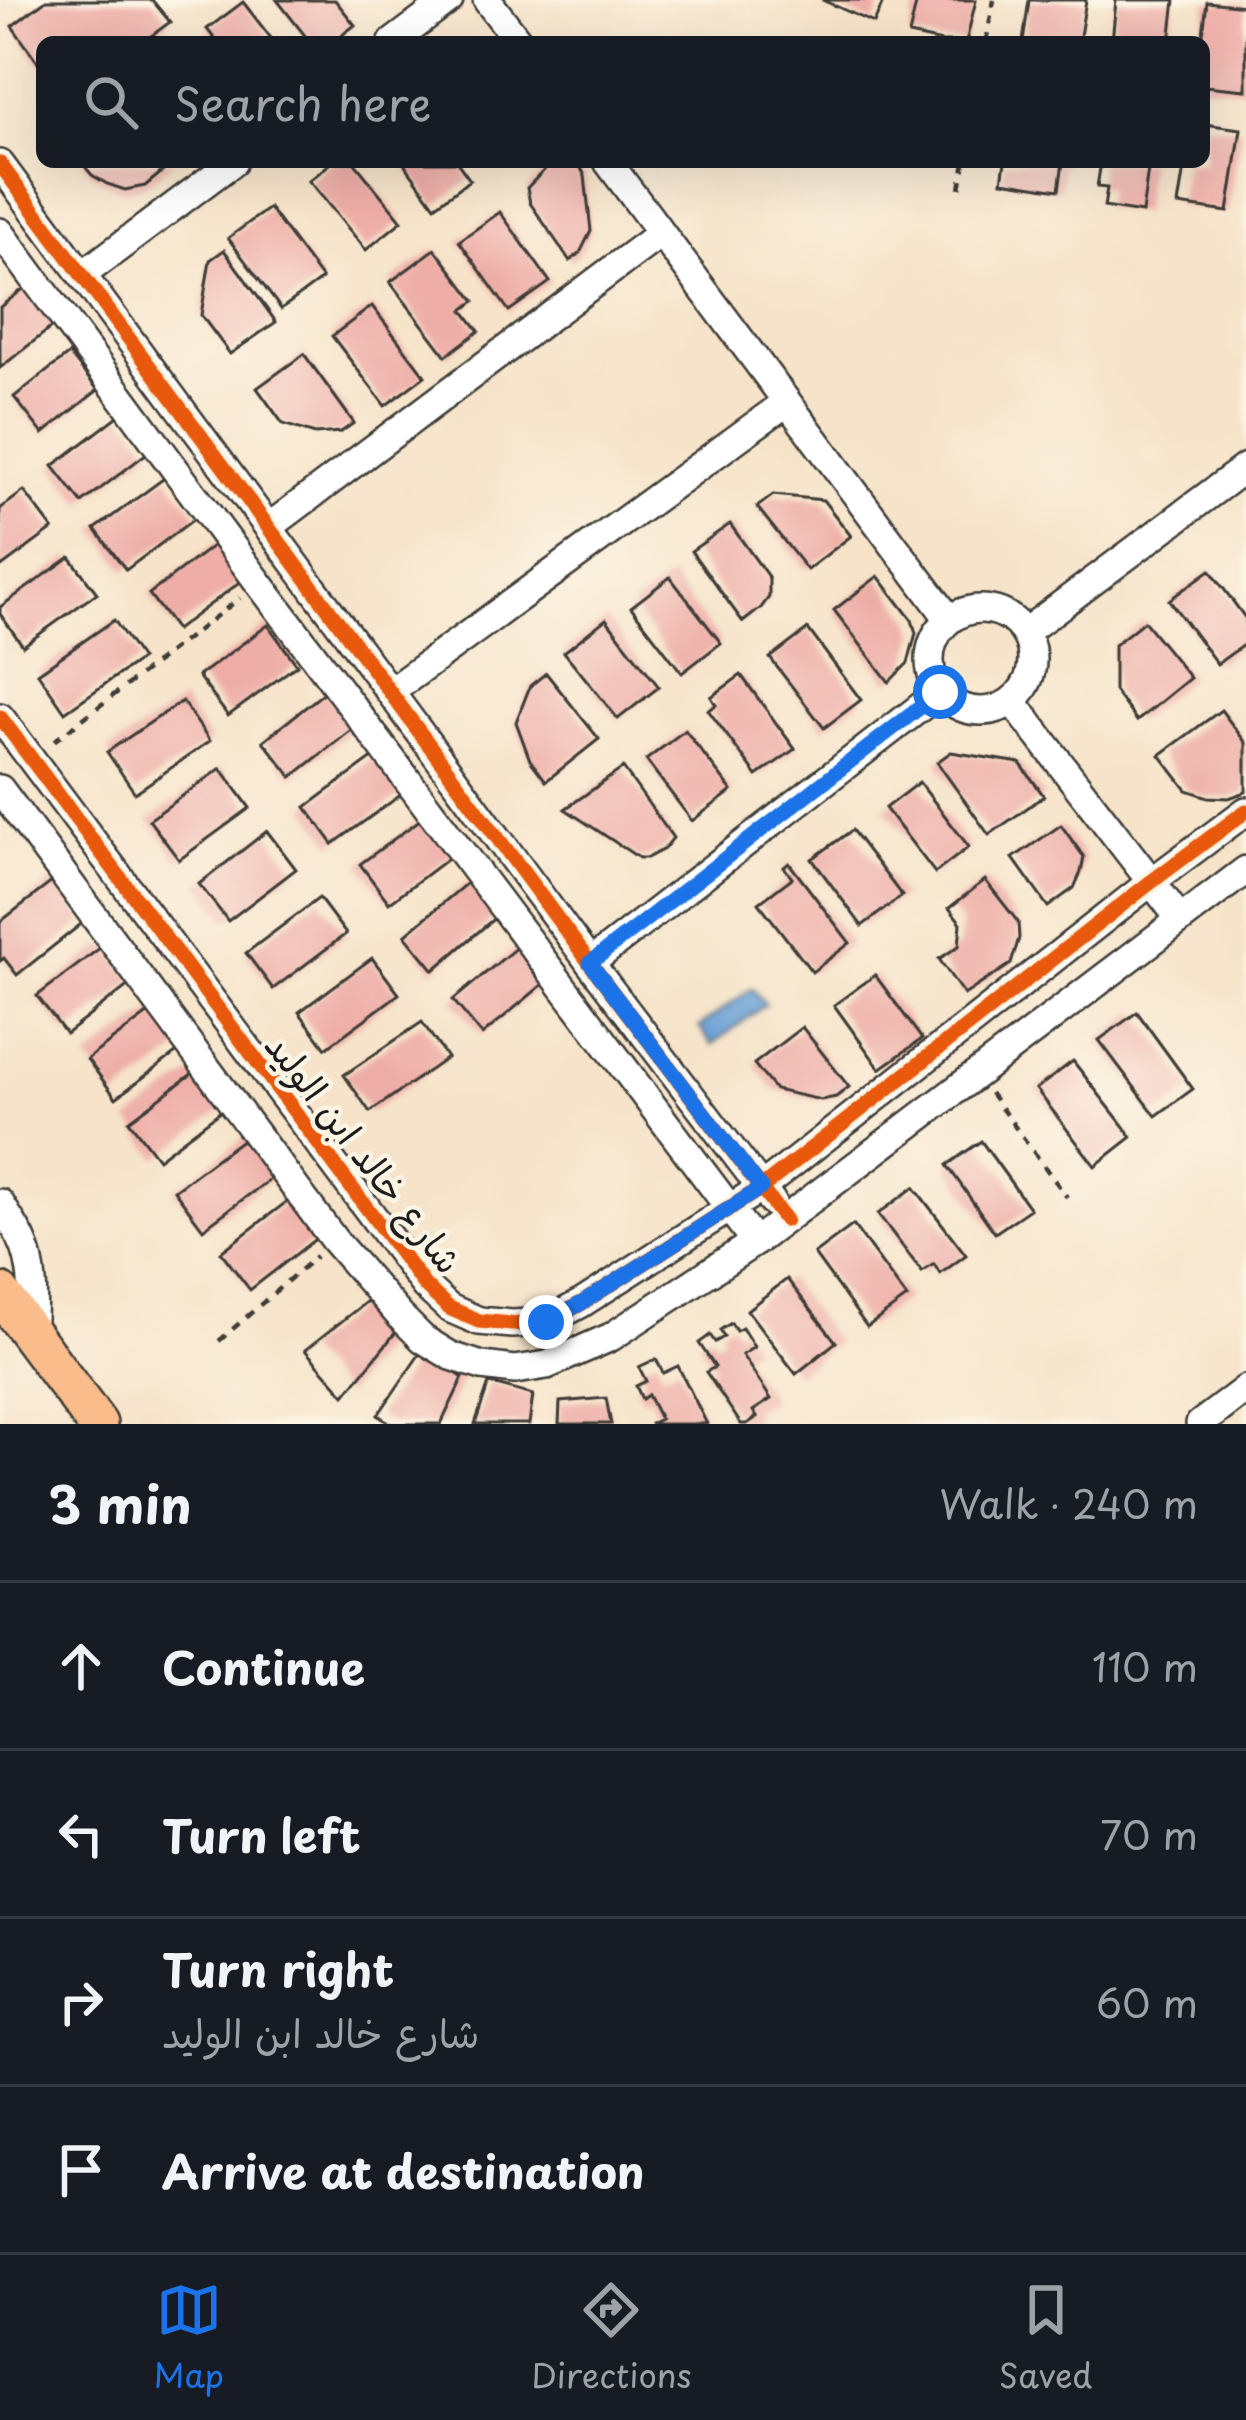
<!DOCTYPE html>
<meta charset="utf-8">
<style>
:root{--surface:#171b24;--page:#242831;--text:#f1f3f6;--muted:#9ea1a6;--line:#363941;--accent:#1a73e8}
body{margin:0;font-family:"Playpen Sans","Playpen Sans Arabic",sans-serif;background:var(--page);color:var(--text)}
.stop{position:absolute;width:36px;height:36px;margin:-27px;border:9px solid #1a73e8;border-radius:50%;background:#fff}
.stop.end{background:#1a73e8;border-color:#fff;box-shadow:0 3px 12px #0008}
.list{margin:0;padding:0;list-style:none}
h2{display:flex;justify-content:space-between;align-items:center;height:156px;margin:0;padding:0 48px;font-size:51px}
h2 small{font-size:39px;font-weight:400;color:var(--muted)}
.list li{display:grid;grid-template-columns:78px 1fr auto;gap:36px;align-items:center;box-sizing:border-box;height:168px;padding:0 48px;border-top:3px solid var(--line)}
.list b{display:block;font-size:45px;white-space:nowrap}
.list p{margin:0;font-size:39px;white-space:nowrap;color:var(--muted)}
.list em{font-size:39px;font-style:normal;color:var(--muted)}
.icon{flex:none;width:66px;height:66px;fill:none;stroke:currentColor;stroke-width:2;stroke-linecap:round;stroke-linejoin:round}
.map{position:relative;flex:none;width:1246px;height:1424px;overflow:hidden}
.search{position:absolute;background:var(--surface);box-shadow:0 12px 48px #0002;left:36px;right:36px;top:36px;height:132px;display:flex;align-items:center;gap:30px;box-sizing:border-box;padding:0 42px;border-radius:18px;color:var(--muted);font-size:45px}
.sheet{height:828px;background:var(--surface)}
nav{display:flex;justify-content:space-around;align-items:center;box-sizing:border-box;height:168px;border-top:3px solid var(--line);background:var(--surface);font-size:33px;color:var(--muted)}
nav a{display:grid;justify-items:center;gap:6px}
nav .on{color:var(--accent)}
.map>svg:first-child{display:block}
.water{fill:#669ed5;stroke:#415d78;stroke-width:3}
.building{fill:#eeada7}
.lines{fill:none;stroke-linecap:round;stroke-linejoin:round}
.minor-casing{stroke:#3d3a36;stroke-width:32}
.highway-casing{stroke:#3d3a36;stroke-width:44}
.path{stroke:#3d3a36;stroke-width:4.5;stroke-dasharray:9 9;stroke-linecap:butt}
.minor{stroke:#fff;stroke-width:27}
.highway{stroke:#f9bc8a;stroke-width:39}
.cycleway-casing{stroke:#fcf5e5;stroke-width:22}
.cycleway{stroke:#e8590c;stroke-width:15}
.route{stroke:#1a73e8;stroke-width:15}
.labels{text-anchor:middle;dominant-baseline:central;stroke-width:9;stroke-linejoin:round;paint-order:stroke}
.street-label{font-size:36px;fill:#1c1c1c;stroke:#fcf5e5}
</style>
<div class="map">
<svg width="1246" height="1424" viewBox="0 0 1246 1424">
<rect width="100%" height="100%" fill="#fcf5e5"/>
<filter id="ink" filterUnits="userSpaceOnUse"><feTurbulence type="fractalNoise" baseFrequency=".00833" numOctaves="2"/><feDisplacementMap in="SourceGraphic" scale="24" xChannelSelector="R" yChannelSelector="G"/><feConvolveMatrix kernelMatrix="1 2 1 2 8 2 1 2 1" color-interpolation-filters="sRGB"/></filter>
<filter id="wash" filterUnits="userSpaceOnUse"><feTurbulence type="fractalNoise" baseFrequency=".004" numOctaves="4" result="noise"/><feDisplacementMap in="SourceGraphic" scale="48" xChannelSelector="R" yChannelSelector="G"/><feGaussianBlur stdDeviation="2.7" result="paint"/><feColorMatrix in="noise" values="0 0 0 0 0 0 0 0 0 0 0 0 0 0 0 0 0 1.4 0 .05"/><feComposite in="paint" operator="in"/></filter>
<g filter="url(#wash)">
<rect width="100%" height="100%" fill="#f6e3c9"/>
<polygon class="water" points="752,988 765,1005 712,1045 699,1027"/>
<g id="blocks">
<g class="building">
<polygon points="46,0 152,0 170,22 143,42 42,42 42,68 12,26"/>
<polygon points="277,0 335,0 355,25 333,42 310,42"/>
<polygon points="822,0 884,0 874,23"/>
<polygon points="917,0 976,0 966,42 942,42 909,35"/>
<polygon points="1029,0 1086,0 1079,42 1023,42"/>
<polygon points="1116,0 1175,0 1170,42 1112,42"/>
<polygon points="243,2 274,42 217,42 207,29"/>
<polygon points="1207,2 1246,6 1246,90 1204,86 1202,42"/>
<polygon points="1204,124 1241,129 1228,212 1178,205 1185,162 1204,162"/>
<polygon points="81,162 174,162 145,186 125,190 107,184 92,175"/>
<polygon points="332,162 354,162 402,221 366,250 309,181"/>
<polygon points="403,162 457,162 470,180 435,206"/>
<polygon points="552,162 578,162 585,176 591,231 580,253 570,261 530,203 527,188"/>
<polygon points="1005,162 1063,162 1059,190 1002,181"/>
<polygon points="1101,162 1149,162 1142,213 1104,207 1107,188 1097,187"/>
<polygon points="269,208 322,279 281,309 228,238"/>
<polygon points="500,212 550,282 509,311 459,241"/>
<polygon points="435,249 475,301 463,310 479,331 446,356 390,282"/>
<polygon points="224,250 276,322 230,354 201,315 210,260"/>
<polygon points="27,286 57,323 0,368 0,307"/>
<polygon points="372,306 425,376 385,406 332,336"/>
<polygon points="69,354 98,390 43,434 14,397"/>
<polygon points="304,354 354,423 341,432 315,434 283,424 257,388"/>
<polygon points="122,413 151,450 82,503 53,466"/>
<polygon points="167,476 198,516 126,570 95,529"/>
<polygon points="24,491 53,529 0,568 0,509"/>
<polygon points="773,495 823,500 851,536 807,570 757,507"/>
<polygon points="730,524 769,578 769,597 761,608 743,622 691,551"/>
<polygon points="220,540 247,577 176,630 149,594"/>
<polygon points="70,557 97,593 23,646 0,614 0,607"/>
<polygon points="1210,570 1246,619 1246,643 1217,664 1169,600"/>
<polygon points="878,576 912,620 916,633 908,663 889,682 834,610"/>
<polygon points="670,577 721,643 682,673 631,607"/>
<polygon points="606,619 659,687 618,719 564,652"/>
<polygon points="114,620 141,659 65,712 38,673"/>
<polygon points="1144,621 1190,678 1137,721 1114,691 1114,645"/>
<polygon points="268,625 297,665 228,716 198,676"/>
<polygon points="808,629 861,700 824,728 770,658"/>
<polygon points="546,673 599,739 546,781 530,760 516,722 530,686"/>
<polygon points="741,675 795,749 757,776 708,710 716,705 711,697"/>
<polygon points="326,691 355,727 292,777 263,741"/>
<polygon points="182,701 210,741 135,793 107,752"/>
<polygon points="1221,710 1246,743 1246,792 1229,798 1208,797 1187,790 1160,755"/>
<polygon points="685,730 732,791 692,821 646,760"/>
<polygon points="951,752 1020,763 1044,796 989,835 937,762"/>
<polygon points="378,754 405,792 333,844 306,807"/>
<polygon points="221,768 250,808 179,860 149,820"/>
<polygon points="623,768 673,838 664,849 647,858 639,858 565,809"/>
<polygon points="919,782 969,847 935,873 885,808"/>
<polygon points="425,816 454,854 389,903 360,864"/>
<polygon points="1061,825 1084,857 1081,872 1074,888 1048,907 1013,858"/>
<polygon points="852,830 902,896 862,926 812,859"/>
<polygon points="267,831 296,869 228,921 199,884"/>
<polygon points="789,863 850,943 812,972 759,903 792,878 784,867"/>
<polygon points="985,880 1018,922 1019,938 1011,964 964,995 939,959 959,946 961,923 949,908"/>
<polygon points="53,881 85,921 17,975 4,958 0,961 0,922"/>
<polygon points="469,881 498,915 434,970 405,935"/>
<polygon points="319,898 346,934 273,989 246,953"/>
<polygon points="105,944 134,981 66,1034 37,996"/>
<polygon points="518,946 547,981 482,1035 453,1000"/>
<polygon points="372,958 399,994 326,1048 299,1012"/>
<polygon points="875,975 922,1039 880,1069 834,1005"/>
<polygon points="157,1007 184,1047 116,1098 87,1059"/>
<polygon points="1137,1012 1193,1089 1156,1116 1099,1040"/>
<polygon points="422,1022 447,1058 370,1112 344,1075"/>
<polygon points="802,1027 849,1087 836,1097 821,1100 775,1090 754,1064"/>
<polygon points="1073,1061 1132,1137 1095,1166 1036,1089"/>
<polygon points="193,1073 221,1111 158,1159 129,1121"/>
<polygon points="247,1136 277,1174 203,1229 174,1190"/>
<polygon points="981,1141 1030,1209 995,1233 947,1165"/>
<polygon points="914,1187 966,1255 940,1274 934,1264 922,1272 878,1214"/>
<polygon points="289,1200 318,1237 250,1290 221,1252"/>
<polygon points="853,1225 907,1298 867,1327 814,1254"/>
<polygon points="787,1279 836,1342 796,1374 747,1310"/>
<polygon points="371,1298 400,1327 345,1395 305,1350"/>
<polygon points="731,1323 736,1331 742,1328 754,1347 742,1355 771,1399 753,1411 757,1417 747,1424 741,1424 706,1372 715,1367 699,1343 710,1335 715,1342 724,1337 720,1330"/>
<polygon points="423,1349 463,1378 441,1424 391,1424 378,1415"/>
<polygon points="656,1359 663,1373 678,1366 707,1424 650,1424 660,1419 648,1395 642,1399 636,1386 646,1381 639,1367"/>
<polygon points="489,1383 533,1395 529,1424 475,1424"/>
<polygon points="606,1398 611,1424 559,1424 560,1402"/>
</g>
</g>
</g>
<g filter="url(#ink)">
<use href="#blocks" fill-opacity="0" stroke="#3d3a36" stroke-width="3"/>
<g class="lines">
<g class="minor-casing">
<g id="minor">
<polyline points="487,0 519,42"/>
<polyline points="393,42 449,0"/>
<polyline points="608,162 949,619"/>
<polyline points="0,164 590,963 772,1202"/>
<polyline points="0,232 259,583 755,1242"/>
<polyline points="82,275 233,162"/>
<polyline points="269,527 661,233"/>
<circle cx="981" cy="660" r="51"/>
<polyline points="1025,632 1246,467"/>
<polyline points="391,691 787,402"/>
<polyline points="1012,701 1180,919"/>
<polyline points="0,717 425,1286 449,1308 479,1321 512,1324 546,1322 582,1303 761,1188 1151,882 1246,811"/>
<polyline points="0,789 334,1240 400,1316 423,1339 451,1356 482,1366 515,1370 547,1365 611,1337 755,1242 1246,870"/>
<polyline points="590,963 940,692"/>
<path d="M0 1203C7 1215 15 1226 21 1238 36 1268 33 1305 31 1337"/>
<polyline points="1200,1424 1246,1389"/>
</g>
</g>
<g class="highway-casing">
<polyline id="highway" points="0,1293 97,1424"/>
</g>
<g class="path">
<polyline points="986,42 994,0"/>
<polyline points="960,188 965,162"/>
<polyline points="54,741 240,598"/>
<polyline points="990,1093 1067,1197"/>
<polyline points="219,1341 316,1256"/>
</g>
<use href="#minor" class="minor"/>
<use href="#highway" class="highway"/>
<g class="cycleway-casing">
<g id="cycleway">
<polyline points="0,164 590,963 785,1220"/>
<polyline points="0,717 425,1286 449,1308 479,1321 512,1324 546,1322 582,1303 761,1188 1151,882 1246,811"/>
</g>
</g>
<use href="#cycleway" class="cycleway"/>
</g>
</g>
<g class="lines" filter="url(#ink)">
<polyline class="route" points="546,1322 582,1303 761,1188 590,963 940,692"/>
</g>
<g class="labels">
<g class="street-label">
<text transform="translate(365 1152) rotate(52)">شارع خالد ابن الوليد</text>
</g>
</g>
</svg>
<div class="stop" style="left:940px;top:692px"></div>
<div class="stop end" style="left:546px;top:1322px"></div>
<div class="search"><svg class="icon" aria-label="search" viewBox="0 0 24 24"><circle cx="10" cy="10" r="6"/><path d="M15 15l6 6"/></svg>Search here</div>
</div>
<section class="sheet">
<h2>3 min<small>Walk · 240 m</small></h2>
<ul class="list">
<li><svg class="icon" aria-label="ahead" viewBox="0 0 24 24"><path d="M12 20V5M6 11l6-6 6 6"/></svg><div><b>Continue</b></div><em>110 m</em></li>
<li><svg class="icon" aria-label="left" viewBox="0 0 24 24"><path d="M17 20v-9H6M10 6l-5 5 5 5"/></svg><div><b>Turn left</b></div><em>70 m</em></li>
<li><svg class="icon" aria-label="right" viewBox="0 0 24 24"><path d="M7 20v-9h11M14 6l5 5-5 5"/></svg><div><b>Turn right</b><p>شارع خالد ابن الوليد</p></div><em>60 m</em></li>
<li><svg class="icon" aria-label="arrive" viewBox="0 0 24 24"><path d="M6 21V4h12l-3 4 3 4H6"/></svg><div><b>Arrive at destination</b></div></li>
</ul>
</section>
<nav>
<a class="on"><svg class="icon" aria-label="map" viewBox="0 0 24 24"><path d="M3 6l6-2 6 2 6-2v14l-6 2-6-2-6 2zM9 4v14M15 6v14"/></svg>Map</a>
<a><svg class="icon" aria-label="directions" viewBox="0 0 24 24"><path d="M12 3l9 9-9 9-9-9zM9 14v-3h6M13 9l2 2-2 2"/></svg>Directions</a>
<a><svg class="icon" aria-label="saved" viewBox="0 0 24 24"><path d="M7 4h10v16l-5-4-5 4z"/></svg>Saved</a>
</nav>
